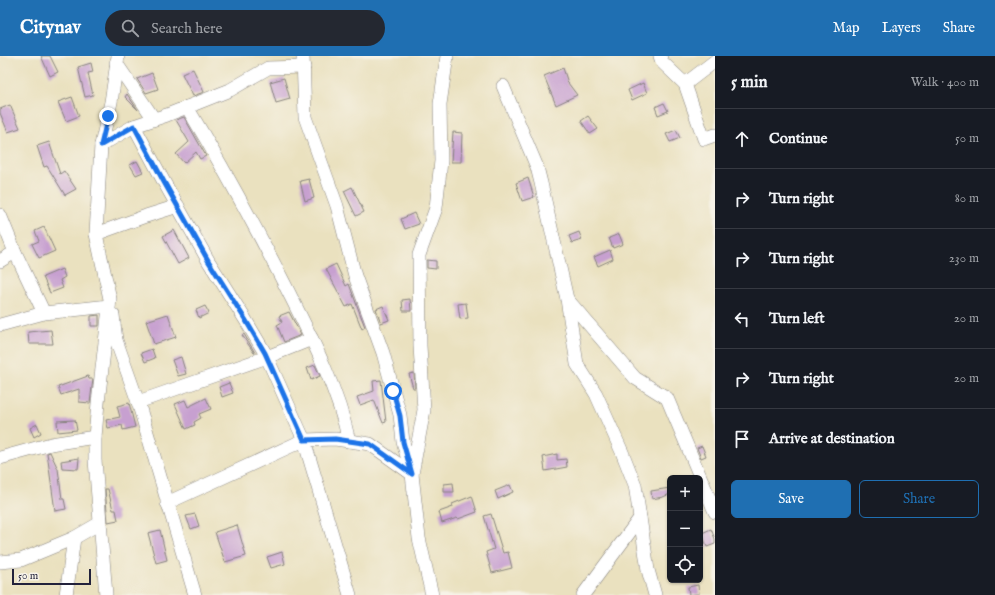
<!DOCTYPE html>
<meta charset="utf-8">
<style>
:root{--surface:#171b24;--page:#242831;--text:#f1f3f6;--muted:#9ea1a6;--line:#363941;--accent:#1f6fb2}
body{margin:0;font-family:"IM FELL English",serif;background:var(--page);color:var(--text)}
.controls{position:absolute;right:12px;bottom:12px;display:grid;overflow:hidden;border-radius:6px;box-shadow:0 1px 3px #0004}
.controls button{width:36px;height:36px;display:grid;place-items:center;padding:0;border:0;border-bottom:1px solid var(--line);background:var(--surface);color:var(--text);font:20px sans-serif}
.scale{position:absolute;left:12px;bottom:10px;width:79px;box-sizing:border-box;padding-left:4px;border:2px solid #22223b;border-top:0;font-size:11px;line-height:14px;white-space:nowrap;color:#22223b;-webkit-text-stroke:3px #f7f3e8;paint-order:stroke}
.stop{position:absolute;width:12px;height:12px;margin:-9px;border:3px solid #1a73e8;border-radius:50%;background:#fff}
.stop.end{background:#1a73e8;border-color:#fff;box-shadow:0 1px 4px #0008}
.list{margin:0;padding:0;list-style:none}
h2{display:flex;justify-content:space-between;align-items:center;height:52px;margin:0;padding:0 16px;font-size:17px}
h2 small{font-size:13px;font-weight:400;color:var(--muted)}
.list li{display:grid;grid-template-columns:26px 1fr auto;gap:12px;align-items:center;box-sizing:border-box;height:60px;padding:0 16px;border-top:1px solid var(--line)}
.list b{display:block;font-size:15px;white-space:nowrap}
.list em{font-size:13px;font-style:normal;color:var(--muted)}
.actions{display:flex;gap:8px;padding:12px 16px}
.actions a{flex:1;padding:9px 0;border:1px solid var(--accent);border-radius:6px;text-align:center;font-size:14px;color:var(--accent)}
.actions .main{background:var(--accent);color:#fff}
.icon{flex:none;width:22px;height:22px;fill:none;stroke:currentColor;stroke-width:2;stroke-linecap:round;stroke-linejoin:round}
.map{position:relative;flex:none;width:715px;height:539px;overflow:hidden}
header{display:flex;align-items:center;gap:24px;box-sizing:border-box;height:56px;padding:0 20px;background:var(--accent);color:#fff}
header strong{font-size:19px}
nav{display:flex;gap:22px;margin-inline-start:auto;font-size:14px}
.search{width:280px;height:36px;background:var(--page);display:flex;align-items:center;gap:10px;box-sizing:border-box;padding:0 14px;border-radius:22px;color:var(--muted);font-size:15px}
main{display:flex}
aside{flex:1;background:var(--surface)}
.map>svg:first-child{display:block}
.building{fill:#c7a0d0}
.lines{fill:none;stroke-linecap:round;stroke-linejoin:round}
.minor-casing{stroke:#86827d;stroke-width:14}
.minor{stroke:#fff;stroke-width:13}
.route{stroke:#1a73e8;stroke-width:5}
</style>
<header>
<strong>Citynav</strong>
<div class="search"><svg class="icon" aria-label="search" viewBox="0 0 24 24"><circle cx="10" cy="10" r="6"/><path d="M15 15l6 6"/></svg>Search here</div>
<nav><a>Map</a><a>Layers</a><a>Share</a></nav>
</header>
<main>
<div class="map">
<svg width="715" height="539" viewBox="0 0 715 539">
<rect width="100%" height="100%" fill="#f7f3e8"/>
<filter id="ink" filterUnits="userSpaceOnUse"><feTurbulence type="fractalNoise" baseFrequency=".025" numOctaves="2"/><feDisplacementMap in="SourceGraphic" scale="8" xChannelSelector="R" yChannelSelector="G"/><feConvolveMatrix kernelMatrix="1 2 1 2 8 2 1 2 1" color-interpolation-filters="sRGB"/></filter>
<filter id="wash" filterUnits="userSpaceOnUse"><feTurbulence type="fractalNoise" baseFrequency=".012" numOctaves="4" result="noise"/><feDisplacementMap in="SourceGraphic" scale="16" xChannelSelector="R" yChannelSelector="G"/><feGaussianBlur stdDeviation="0.9" result="paint"/><feColorMatrix in="noise" values="0 0 0 0 0 0 0 0 0 0 0 0 0 0 0 0 0 1.4 0 .05"/><feComposite in="paint" operator="in"/></filter>
<g filter="url(#wash)">
<rect width="100%" height="100%" fill="#eae1bf"/>
<g id="blocks">
<g class="building">
<polygon points="41,0 50,0 58,16 50,20"/>
<polygon points="91,7 93,16 88,17 93,39 85,41 78,11"/>
<polygon points="563,12 568,27 577,39 556,49 544,20"/>
<polygon points="193,13 204,36 193,40 182,18"/>
<polygon points="152,17 158,33 146,37 137,23"/>
<polygon points="284,22 290,43 276,47 270,26"/>
<polygon points="643,27 647,37 632,44 628,34"/>
<polygon points="127,38 138,54 125,41"/>
<polygon points="72,41 79,60 66,65 58,46"/>
<polygon points="664,47 668,55 658,59 655,51"/>
<polygon points="10,49 20,72 8,76 0,57 0,53"/>
<polygon points="588,60 598,73 590,78 581,65"/>
<polygon points="184,61 206,100 200,103 196,96 184,107 176,98 189,86 176,64"/>
<polygon points="676,74 680,82 670,86 666,78"/>
<polygon points="453,76 462,77 461,106 451,106"/>
<polygon points="49,86 60,118 64,115 76,133 65,139 47,110 44,111 37,90"/>
<polygon points="137,105 143,116 136,119 130,109"/>
<polygon points="528,122 534,141 522,145 516,127"/>
<polygon points="309,123 314,142 305,145 300,125"/>
<polygon points="352,131 364,156 356,160 344,135"/>
<polygon points="414,157 419,168 405,173 401,163"/>
<polygon points="44,171 55,195 39,202 32,188 39,185 35,175"/>
<polygon points="174,174 189,202 178,208 163,180"/>
<polygon points="579,176 582,184 572,187 569,180"/>
<polygon points="619,178 623,188 613,192 609,182"/>
<polygon points="610,194 613,203 598,210 594,201"/>
<polygon points="427,204 436,205 436,213 427,212"/>
<polygon points="336,208 346,230 349,228 365,271 362,273 352,248 346,251 326,213"/>
<polygon points="62,213 65,221 60,224 63,232 50,237 43,221"/>
<polygon points="410,243 411,255 403,255 402,244"/>
<polygon points="466,247 468,262 460,263 458,248"/>
<polygon points="205,250 209,257 199,262 196,254"/>
<polygon points="383,250 389,264 381,267 376,253"/>
<polygon points="289,256 301,279 284,286 277,269 282,266 279,260"/>
<polygon points="168,258 176,281 154,288 146,265"/>
<polygon points="99,259 99,270 91,270 91,260"/>
<polygon points="51,274 53,288 29,288 28,276"/>
<polygon points="244,278 255,297 254,297 242,279"/>
<polygon points="152,293 155,302 145,306 141,297"/>
<polygon points="181,301 186,318 178,320 172,304"/>
<polygon points="315,309 320,320 311,324 307,312"/>
<polygon points="414,317 415,332 413,332 409,318"/>
<polygon points="88,320 89,323 93,323 90,347 79,346 79,333 61,339 58,331"/>
<polygon points="381,324 386,366 383,367 374,344 360,349 357,341 374,335 373,325"/>
<polygon points="229,327 233,337 222,341 219,331"/>
<polygon points="206,342 211,353 199,358 201,362 194,366 195,369 186,373 175,348 185,344 188,351"/>
<polygon points="129,347 135,371 123,374 122,369 108,372 106,364 120,361 117,350"/>
<polygon points="75,364 77,374 58,376 57,365"/>
<polygon points="37,368 41,377 34,381 30,372"/>
<polygon points="702,390 706,400 701,402 697,392"/>
<polygon points="50,396 58,413 62,443 64,443 66,453 55,455 47,397"/>
<polygon points="557,398 557,404 566,403 567,411 545,415 543,401"/>
<polygon points="79,402 78,413 62,412 61,405"/>
<polygon points="453,427 454,436 444,436 444,428"/>
<polygon points="510,429 513,436 498,443 495,435"/>
<polygon points="670,432 670,438 663,441 652,443 651,435"/>
<polygon points="105,433 108,433 113,454 116,454 118,464 108,466"/>
<polygon points="472,440 477,456 458,463 457,462 442,467 439,456 453,451 452,448"/>
<polygon points="195,458 199,470 191,473 186,460"/>
<polygon points="491,458 503,497 508,496 512,512 492,517 486,496 494,493 484,460"/>
<polygon points="237,469 246,500 225,506 215,476"/>
<polygon points="711,473 715,483 715,488 707,491 702,477"/>
<polygon points="160,474 167,504 156,507 148,477"/>
<polygon points="282,496 285,508 271,512 267,501"/>
<polygon points="698,529 699,538 689,539 688,531"/>
</g>
</g>
</g>
<g filter="url(#ink)">
<use href="#blocks" fill-opacity="0" stroke="#86827d" stroke-width="1"/>
<g class="lines">
<g class="minor-casing">
<g id="minor">
<polyline points="303,0 305,61 337,150 355,220 383,297 400,359 403,386 411,415"/>
<polyline points="660,0 662,6 685,28 704,83 715,79"/>
<polyline points="116,7 154,63"/>
<polyline points="685,28 715,5"/>
<polyline points="503,30 537,111 541,127 567,243 577,308 596,338 622,396 635,429 648,514 655,539"/>
<path d="M187 51C222 109 254 168 285 229 310 279 337 330 349 385"/>
<polyline points="134,70 164,126 209,206 245,263 265,297 304,384 350,539"/>
<polyline points="101,89 134,70 167,59 230,34 268,12 304,11"/>
<polyline points="0,159 15,196 44,257"/>
<polyline points="96,178 146,160 178,150"/>
<polyline points="0,205 15,196"/>
<polyline points="567,243 635,322 667,342 715,456"/>
<polyline points="113,259 116,284 138,346 195,539"/>
<polyline points="0,269 44,257 109,250"/>
<polyline points="138,346 267,301 312,283"/>
<polyline points="0,402 51,388 95,381"/>
<polyline points="167,447 304,384 335,383 370,388 412,418"/>
<polyline points="0,506 21,504 74,482 100,467"/>
<polyline points="66,539 74,482"/>
<polyline points="106,539 95,404 95,381 98,347 110,243 96,178 101,89 111,46 118,0"/>
<polyline points="432,539 419,482 412,418 424,354 420,290 419,199 436,152 441,105 440,48 447,0"/>
<polyline points="583,539 640,462"/>
</g>
</g>
<use href="#minor" class="minor"/>
</g>
</g>
<g class="lines" filter="url(#ink)">
<polyline class="route" points="108,60 101,89 134,70 164,126 209,206 245,263 265,297 304,384 335,383 370,388 412,418 403,386 400,360 393,335"/>
</g>
</svg>
<div class="controls">
<button>+</button>
<button>−</button>
<button><svg class="icon" aria-label="locate" viewBox="0 0 24 24"><circle cx="12" cy="12" r="6"/><path d="M12 2v4M12 18v4M2 12h4M18 12h4"/></svg></button>
</div>
<div class="scale">50 m</div>
<div class="stop" style="left:393px;top:335px"></div>
<div class="stop end" style="left:108px;top:60px"></div>
</div>
<aside>
<h2>5 min<small>Walk · 400 m</small></h2>
<ul class="list">
<li><svg class="icon" aria-label="ahead" viewBox="0 0 24 24"><path d="M12 20V5M6 11l6-6 6 6"/></svg><div><b>Continue</b></div><em>50 m</em></li>
<li><svg class="icon" aria-label="right" viewBox="0 0 24 24"><path d="M7 20v-9h11M14 6l5 5-5 5"/></svg><div><b>Turn right</b></div><em>80 m</em></li>
<li><svg class="icon" aria-label="right" viewBox="0 0 24 24"><path d="M7 20v-9h11M14 6l5 5-5 5"/></svg><div><b>Turn right</b></div><em>230 m</em></li>
<li><svg class="icon" aria-label="left" viewBox="0 0 24 24"><path d="M17 20v-9H6M10 6l-5 5 5 5"/></svg><div><b>Turn left</b></div><em>20 m</em></li>
<li><svg class="icon" aria-label="right" viewBox="0 0 24 24"><path d="M7 20v-9h11M14 6l5 5-5 5"/></svg><div><b>Turn right</b></div><em>20 m</em></li>
<li><svg class="icon" aria-label="arrive" viewBox="0 0 24 24"><path d="M6 21V4h12l-3 4 3 4H6"/></svg><div><b>Arrive at destination</b></div></li>
</ul>
<div class="actions"><a class="main">Save</a><a>Share</a></div>
</aside>
</main>
